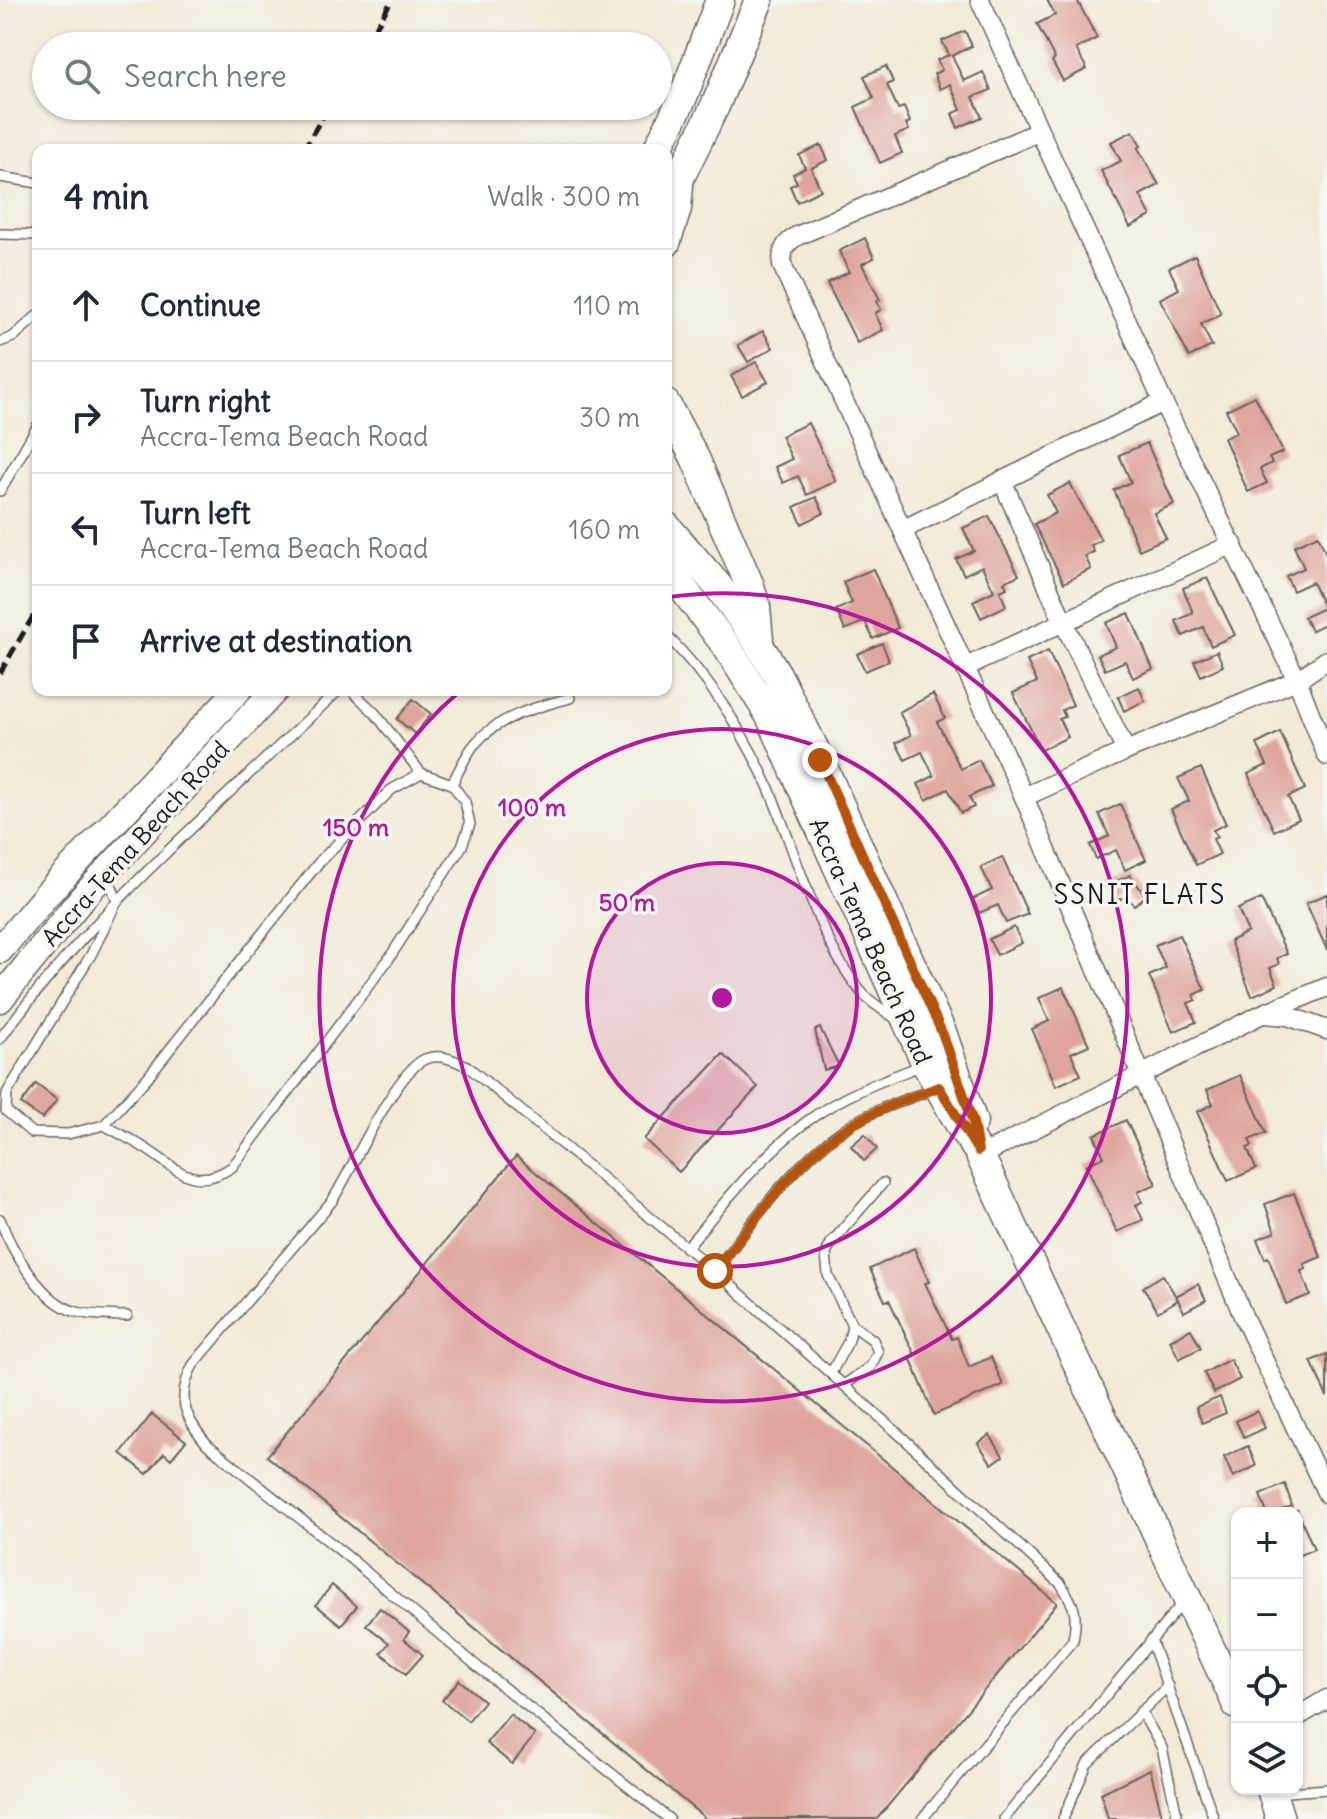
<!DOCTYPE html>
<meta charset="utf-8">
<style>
:root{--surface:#fff;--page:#f6f6f7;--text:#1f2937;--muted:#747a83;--line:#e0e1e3}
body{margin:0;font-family:Delius,sans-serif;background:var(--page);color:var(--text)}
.controls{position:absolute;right:24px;bottom:24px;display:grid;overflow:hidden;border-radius:16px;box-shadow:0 2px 6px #0004}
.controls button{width:72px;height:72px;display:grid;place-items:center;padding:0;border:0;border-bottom:2px solid var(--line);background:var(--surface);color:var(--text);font:40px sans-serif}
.stop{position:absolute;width:24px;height:24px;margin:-18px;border:6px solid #b45309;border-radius:50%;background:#fff}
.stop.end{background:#b45309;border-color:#fff;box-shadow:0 2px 8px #0008}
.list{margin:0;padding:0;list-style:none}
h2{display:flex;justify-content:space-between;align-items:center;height:104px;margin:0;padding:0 32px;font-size:34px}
h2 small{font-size:26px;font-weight:400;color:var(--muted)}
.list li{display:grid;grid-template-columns:52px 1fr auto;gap:24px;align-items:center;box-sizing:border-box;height:112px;padding:0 32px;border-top:2px solid var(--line)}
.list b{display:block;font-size:30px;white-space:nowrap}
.list p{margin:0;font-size:26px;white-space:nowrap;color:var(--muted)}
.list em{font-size:26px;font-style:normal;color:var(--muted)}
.icon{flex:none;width:44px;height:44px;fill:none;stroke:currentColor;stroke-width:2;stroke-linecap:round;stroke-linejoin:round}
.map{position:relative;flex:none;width:1327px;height:1819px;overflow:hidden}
.search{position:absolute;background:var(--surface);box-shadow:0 2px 6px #0004;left:32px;top:32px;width:640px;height:88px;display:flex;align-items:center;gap:20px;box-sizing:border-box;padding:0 28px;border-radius:44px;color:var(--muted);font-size:30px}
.panel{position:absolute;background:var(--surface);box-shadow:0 2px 6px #0004;left:32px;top:144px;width:640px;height:552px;border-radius:16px}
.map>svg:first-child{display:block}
.building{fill:#dea49d}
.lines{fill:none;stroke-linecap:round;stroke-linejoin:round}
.lane-casing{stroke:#67645d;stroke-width:12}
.street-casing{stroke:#67645d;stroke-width:21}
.secondary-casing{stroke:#67645d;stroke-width:29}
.primary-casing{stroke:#67645d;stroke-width:31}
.lane{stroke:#fff;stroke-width:9}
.street{stroke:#fff;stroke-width:18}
.secondary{stroke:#fff;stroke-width:26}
.primary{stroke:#fff;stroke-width:28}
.rail{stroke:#1c1c1c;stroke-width:5;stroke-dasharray:12 6;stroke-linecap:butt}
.route{stroke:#b45309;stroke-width:10}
.ring{fill:none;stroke:#b5179e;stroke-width:4}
.labels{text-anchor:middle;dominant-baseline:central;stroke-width:7;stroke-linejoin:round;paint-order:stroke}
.street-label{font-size:24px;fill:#1c1c1c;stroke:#f6f6f2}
.neighbourhood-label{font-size:26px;letter-spacing:2px;fill:#1c1c1c;stroke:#f6f6f2}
.centre{fill:#b5179e;stroke:#f6f6f2;stroke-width:4}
.ring-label{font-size:24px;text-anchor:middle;font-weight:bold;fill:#b5179e;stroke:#f6f6f2;stroke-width:7;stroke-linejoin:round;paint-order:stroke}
</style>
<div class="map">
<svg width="1327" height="1819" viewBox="0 0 1327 1819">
<rect width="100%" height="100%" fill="#f6f6f2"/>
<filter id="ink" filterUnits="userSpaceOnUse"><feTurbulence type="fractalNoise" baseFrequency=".0125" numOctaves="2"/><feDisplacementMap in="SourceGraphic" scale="16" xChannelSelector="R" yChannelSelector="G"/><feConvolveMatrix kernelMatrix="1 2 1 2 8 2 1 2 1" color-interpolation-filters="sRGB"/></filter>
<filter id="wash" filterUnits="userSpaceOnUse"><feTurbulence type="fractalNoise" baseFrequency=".006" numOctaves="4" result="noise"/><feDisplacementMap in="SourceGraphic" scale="32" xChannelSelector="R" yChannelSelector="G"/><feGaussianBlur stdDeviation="1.8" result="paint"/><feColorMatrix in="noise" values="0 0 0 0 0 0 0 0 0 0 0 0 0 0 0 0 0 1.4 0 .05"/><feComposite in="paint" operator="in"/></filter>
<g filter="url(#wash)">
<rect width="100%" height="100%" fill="#f2ead7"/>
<g id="blocks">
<g class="building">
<polygon points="1047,0 1077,0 1097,38 1076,49 1087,69 1063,81 1052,61 1055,59 1037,24 1055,15"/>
<polygon points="965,31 972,46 952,56 964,81 983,72 991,90 973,97 982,117 958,128 952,114 961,110 950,84 940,89 934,74 942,70 937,60 949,55 942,41"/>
<polygon points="886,66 893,82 887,85 898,109 904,107 910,122 906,124 909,130 895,136 902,153 880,163 855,107 874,98 864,76"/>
<polygon points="1133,131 1141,146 1138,148 1159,185 1140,195 1151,216 1130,227 1101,171 1121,161 1111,142"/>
<polygon points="821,145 828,160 811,168 821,190 797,202 790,186 797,183 793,174 805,168 799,155"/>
<polygon points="865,238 874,258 862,264 880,300 877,301 881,310 875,313 883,330 857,343 827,283 849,272 839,251"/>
<polygon points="1195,255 1221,314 1201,324 1212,346 1189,357 1160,299 1179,289 1169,268"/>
<polygon points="763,331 773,348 748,362 738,345"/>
<polygon points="756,362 768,382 742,396 731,376"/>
<polygon points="1255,396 1283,452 1269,458 1272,463 1260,469 1267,483 1248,492 1224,438 1237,432 1226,410"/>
<polygon points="808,423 836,481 807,495 798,476 783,483 775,467 792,459 781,436"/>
<polygon points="1147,443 1174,504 1154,513 1166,538 1139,550 1114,490 1131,482 1119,455"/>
<polygon points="1070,483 1101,540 1091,545 1094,552 1085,556 1091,569 1064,583 1034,524 1056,513 1047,495"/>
<polygon points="816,497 824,513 802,524 794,507"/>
<polygon points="989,516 1019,575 1004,582 1007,588 1000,591 1006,606 981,618 973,601 994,591 982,566 964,575 956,559 974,551 963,528"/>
<polygon points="1318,535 1327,556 1327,623 1311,631 1304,617 1324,608 1312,582 1293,591 1286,576 1304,568 1294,546"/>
<polygon points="873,569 898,628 873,639 865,621 845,630 836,610 852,603 843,582"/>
<polygon points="1207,578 1235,635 1211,646 1203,627 1183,636 1176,621 1193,613 1183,588"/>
<polygon points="1129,613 1153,669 1133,678 1125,661 1105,670 1098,655 1116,647 1106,623"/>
<polygon points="882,643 889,661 865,671 857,654"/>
<polygon points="1048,651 1073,705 1062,710 1065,717 1059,719 1068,737 1041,750 1013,693 1037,682 1027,661"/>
<polygon points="1217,651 1223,666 1201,676 1194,661"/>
<polygon points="1139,687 1145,701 1124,711 1118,697"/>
<polygon points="933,694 945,718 937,722 961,769 979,760 992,786 969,797 974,807 961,813 948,789 926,800 918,784 934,776 922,752 905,760 896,743 911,735 899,712"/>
<polygon points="413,699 431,714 415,734 397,719"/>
<polygon points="1280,732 1305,789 1288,797 1299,819 1274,831 1248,774 1267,765 1257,744"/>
<polygon points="1201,768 1226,824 1213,830 1217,837 1213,839 1220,854 1196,865 1171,809 1189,801 1178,778"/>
<polygon points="1120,804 1146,860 1125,870 1116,850 1096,859 1090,845 1109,836 1099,814"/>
<polygon points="1002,857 1028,914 1006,923 998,905 979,913 973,899 992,890 981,867"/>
<polygon points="1130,875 1146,896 1134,905 1127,896 1114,902 1107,886"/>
<polygon points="1327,894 1327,950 1306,903"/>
<polygon points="1261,899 1287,954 1277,958 1279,964 1270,968 1277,985 1252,996 1230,941 1248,932 1238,909"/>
<polygon points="1014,927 1022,943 997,955 989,939"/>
<polygon points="1179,935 1205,990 1194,995 1196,1000 1188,1003 1196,1022 1173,1032 1149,976 1166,968 1155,945"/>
<polygon points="1063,987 1089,1045 1071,1053 1081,1075 1056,1086 1032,1029 1049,1021 1039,998"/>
<polygon points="820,1028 839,1066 824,1070 815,1030"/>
<polygon points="723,1054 758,1087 679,1172 644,1139"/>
<polygon points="1240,1075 1266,1133 1249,1140 1252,1146 1247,1148 1256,1169 1228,1181 1197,1112 1213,1104 1207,1090"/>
<polygon points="36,1084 57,1100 42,1119 21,1104"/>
<polygon points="1126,1120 1156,1184 1138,1192 1142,1202 1136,1205 1143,1220 1117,1232 1086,1165 1104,1157 1094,1135"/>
<polygon points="865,1134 877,1149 864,1161 851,1146"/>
<polygon points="516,1156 1057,1603 877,1819 706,1819 267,1456"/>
<polygon points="1294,1193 1321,1257 1304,1264 1306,1269 1301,1271 1310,1295 1286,1304 1268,1257 1265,1259 1257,1239 1275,1232 1265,1204"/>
<polygon points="914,1248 929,1282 925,1283 952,1339 957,1337 969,1367 991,1357 1003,1385 934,1415 910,1357 915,1355 889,1300 885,1301 870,1269"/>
<polygon points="1163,1275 1178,1300 1158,1312 1143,1287"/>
<polygon points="1198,1284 1206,1300 1184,1312 1176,1296"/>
<polygon points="1191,1329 1201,1348 1179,1359 1170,1340"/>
<polygon points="1327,1354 1327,1397 1311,1361"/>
<polygon points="1230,1359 1240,1379 1214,1393 1204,1373"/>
<polygon points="1220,1397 1226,1413 1202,1423 1196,1407"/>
<polygon points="1257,1411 1265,1428 1244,1438 1236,1421"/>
<polygon points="152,1414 186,1441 171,1459 164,1453 147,1474 121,1453"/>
<polygon points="990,1435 1003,1456 992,1464 978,1443"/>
<polygon points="1248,1446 1256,1466 1233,1477 1224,1457"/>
<polygon points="1285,1484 1292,1506 1275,1513 1267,1513 1260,1495"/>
<polygon points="1297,1509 1314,1549 1297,1556"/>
<polygon points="332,1585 357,1606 341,1625 316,1605"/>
<polygon points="380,1608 409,1632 404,1639 423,1655 406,1674 381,1653 389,1643 366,1625"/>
<polygon points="459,1680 484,1701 468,1721 442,1700"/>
<polygon points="510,1714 535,1735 512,1764 486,1743"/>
<polygon points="1150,1769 1163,1819 1108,1819 1101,1793"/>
</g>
</g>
</g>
<g filter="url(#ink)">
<use href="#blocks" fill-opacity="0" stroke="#67645d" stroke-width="2"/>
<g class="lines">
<g class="lane-casing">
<g id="lane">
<polyline points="0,177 38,183"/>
<polyline points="0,234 38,235"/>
<polyline points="0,342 13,337 38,315"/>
<polyline points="0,491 38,425"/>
<path d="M666 635C709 678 743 731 768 786 795 849 819 946 865 996 873 1004 885 1011 895 1018"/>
<polyline points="351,690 375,713 421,773"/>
<path d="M452 784C459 771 465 756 474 745 497 717 536 707 570 698"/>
<path d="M0 1039C96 908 222 801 339 690"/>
<path d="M104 1125C117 1132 130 1139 143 1147 176 1167 193 1193 232 1167L388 960 462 846 470 824 465 802 452 784 421 773 391 790 320 861 147 1078 104 1125 68 1134 32 1133 6 1111 7 1093 92 953 117 901 108 876"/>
<path d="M0 1219C11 1250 43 1304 77 1312 93 1316 111 1315 127 1316"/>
<path d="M686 1248C723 1204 760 1157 806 1122 841 1096 883 1080 923 1065"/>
<path d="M715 1271C753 1221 792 1165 844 1129 872 1110 904 1100 935 1089"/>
<polyline points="831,1373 849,1340 852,1325"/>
<polyline points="844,1385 871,1366 878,1352 873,1340 852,1325 828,1275 826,1254 831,1243 883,1183"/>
<polyline points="1151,1640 1214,1819"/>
<polyline points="1141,1711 1162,1748 1178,1819"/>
<polyline points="1275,1793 1327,1789"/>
<path d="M669 1819 478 1667 352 1560 207 1444C184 1417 176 1397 193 1365L332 1201C352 1170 395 1072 425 1059 440 1053 454 1060 467 1066L715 1271 902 1437 1061 1584C1075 1606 1078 1614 1073 1640L922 1819"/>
<polyline points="1004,1819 1184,1601"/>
<polyline points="1063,1819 1087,1764 1168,1686"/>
</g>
</g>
<g class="street-casing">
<g id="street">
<polyline points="980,0 1163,402 1297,680 1327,756"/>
<path d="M1038 132 797 236C784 244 782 250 782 265L1024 797 1244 1318 1327 1494"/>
<polyline points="1002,480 1063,621 1126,751"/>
<polyline points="904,529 1163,402"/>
<polyline points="966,667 1233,544"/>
<polyline points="1024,797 1126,751 1297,680 1327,660"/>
<polyline points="1264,1014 1288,1016 1327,1030"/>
<polyline points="980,1156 1262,1014 1327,987"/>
<polyline points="1297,1717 1327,1699"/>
</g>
</g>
<g class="secondary-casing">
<g id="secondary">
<polyline points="0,950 47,894 238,690"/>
<polyline points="0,999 82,898 275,690"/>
</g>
</g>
<g class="primary-casing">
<g id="primary">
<polyline points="657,150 683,97 720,0"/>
<polyline points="666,206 715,106 759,0"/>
<polyline points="666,243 677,209 679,185"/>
<polyline points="666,404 695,458 750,586 756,607 759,640"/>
<polyline points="666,526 718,586 751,632 777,674 820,760 943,1035 973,1122"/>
<polyline points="666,566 727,647 770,716 926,1064 961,1127 978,1151 1237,1705"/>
<polyline points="1271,1789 1280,1819"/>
</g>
</g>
<use href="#lane" class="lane"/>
<use href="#street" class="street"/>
<use href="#secondary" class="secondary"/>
<use href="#primary" class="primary"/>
<g class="rail">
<polyline points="365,46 392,0"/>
<polyline points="303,150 329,106"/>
<polyline points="0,673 38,608"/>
</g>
</g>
</g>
<g class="lines" filter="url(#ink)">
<path class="route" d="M715 1271C751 1224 798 1158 848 1127 876 1109 908 1099 939 1087L978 1151 973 1122 943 1035 820 760"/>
</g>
<circle cx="722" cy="998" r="135" fill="#b5179e" fill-opacity=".12"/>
<g class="ring">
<circle cx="722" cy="998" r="135"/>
<circle cx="722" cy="998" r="269"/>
<path d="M669 597A404 404 0 1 1 460 691"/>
</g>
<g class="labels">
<g class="street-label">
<text transform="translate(135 843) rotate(-48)">Accra-Tema Beach Road</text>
<text transform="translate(871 941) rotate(66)">Accra-Tema Beach Road</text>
</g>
<g class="neighbourhood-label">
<text x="1140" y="894">SSNIT FLATS</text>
</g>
</g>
<circle cx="722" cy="998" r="12" class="centre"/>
<g class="ring-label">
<text x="532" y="816">100 m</text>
<text x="356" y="836">150 m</text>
<text x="627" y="911">50 m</text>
</g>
</svg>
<div class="controls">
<button>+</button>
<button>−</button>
<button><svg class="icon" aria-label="locate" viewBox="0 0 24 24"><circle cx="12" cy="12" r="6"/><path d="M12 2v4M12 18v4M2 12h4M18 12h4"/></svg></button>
<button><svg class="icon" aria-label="layers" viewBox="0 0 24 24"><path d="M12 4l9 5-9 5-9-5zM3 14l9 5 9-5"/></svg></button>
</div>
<div class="stop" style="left:715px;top:1271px"></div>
<div class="stop end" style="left:820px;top:760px"></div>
<div class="search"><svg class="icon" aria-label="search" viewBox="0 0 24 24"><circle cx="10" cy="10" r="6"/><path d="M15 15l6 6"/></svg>Search here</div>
<section class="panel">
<h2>4 min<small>Walk · 300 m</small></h2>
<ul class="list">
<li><svg class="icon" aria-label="ahead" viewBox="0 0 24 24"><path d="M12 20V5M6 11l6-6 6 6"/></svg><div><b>Continue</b></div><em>110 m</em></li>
<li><svg class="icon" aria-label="right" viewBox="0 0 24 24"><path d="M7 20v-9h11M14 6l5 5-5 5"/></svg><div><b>Turn right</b><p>Accra-Tema Beach Road</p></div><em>30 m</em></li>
<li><svg class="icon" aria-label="left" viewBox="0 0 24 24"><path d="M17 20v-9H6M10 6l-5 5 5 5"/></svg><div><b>Turn left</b><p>Accra-Tema Beach Road</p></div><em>160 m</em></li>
<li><svg class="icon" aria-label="arrive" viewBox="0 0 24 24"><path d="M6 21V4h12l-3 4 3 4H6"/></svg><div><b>Arrive at destination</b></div></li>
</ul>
</section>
</div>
